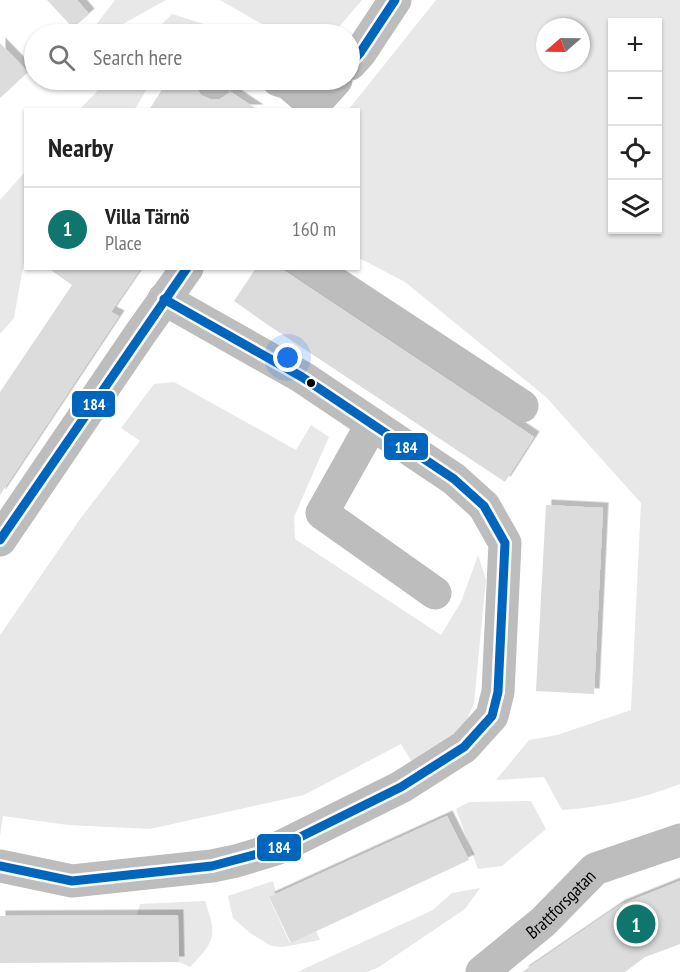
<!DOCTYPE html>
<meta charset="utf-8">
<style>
:root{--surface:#fff;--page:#f2f2f2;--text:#222;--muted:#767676;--line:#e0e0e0;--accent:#0f766e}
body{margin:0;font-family:"PT Sans Narrow",sans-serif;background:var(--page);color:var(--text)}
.controls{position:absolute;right:18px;top:18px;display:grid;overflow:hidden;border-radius:0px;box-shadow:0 2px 4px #0004}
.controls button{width:54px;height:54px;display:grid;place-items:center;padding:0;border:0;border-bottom:2px solid var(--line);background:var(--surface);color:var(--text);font:30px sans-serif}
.compass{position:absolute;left:536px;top:18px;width:54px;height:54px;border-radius:50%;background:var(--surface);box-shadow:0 2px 4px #0004;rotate:250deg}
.you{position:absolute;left:288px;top:358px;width:21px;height:21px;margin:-15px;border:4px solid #fff;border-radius:50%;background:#1a73e8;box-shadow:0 0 0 9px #1a73e833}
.badge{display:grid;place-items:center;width:39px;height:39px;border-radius:50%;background:var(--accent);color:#fff;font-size:20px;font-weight:700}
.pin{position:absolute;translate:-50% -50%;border:3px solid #fff;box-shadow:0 2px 6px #0006}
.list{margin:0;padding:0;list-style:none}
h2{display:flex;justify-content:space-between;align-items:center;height:78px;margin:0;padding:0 24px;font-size:26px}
h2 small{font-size:20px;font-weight:400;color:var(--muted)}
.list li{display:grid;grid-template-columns:39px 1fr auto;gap:18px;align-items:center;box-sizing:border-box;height:84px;padding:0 24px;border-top:2px solid var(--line)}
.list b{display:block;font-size:22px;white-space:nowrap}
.list p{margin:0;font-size:20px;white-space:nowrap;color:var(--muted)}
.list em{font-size:20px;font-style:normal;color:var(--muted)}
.icon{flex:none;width:33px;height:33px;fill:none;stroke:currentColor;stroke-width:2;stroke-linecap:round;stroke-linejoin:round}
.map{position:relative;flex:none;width:680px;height:972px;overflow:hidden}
.search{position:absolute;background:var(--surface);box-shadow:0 2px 4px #0004;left:24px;top:24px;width:336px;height:66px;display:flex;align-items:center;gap:15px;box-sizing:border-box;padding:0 21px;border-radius:33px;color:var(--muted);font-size:22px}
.panel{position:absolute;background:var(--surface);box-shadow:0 2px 4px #0004;left:24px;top:108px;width:336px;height:162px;border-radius:0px}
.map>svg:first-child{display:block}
.green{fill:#e8e8e8;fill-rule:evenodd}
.building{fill:#dcdcdc;filter:url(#shadow)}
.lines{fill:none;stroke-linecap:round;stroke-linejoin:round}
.minor{stroke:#bdbdbd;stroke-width:33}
.bus-1-casing{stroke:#fff;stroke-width:14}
.bus-1{stroke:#0065bd;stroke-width:9}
.bus-dot{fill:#000;stroke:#fff;stroke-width:2}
.labels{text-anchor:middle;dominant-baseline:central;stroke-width:5;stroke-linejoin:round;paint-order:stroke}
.street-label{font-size:18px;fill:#000;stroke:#fff}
.line-badge{stroke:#fff;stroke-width:2}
.badge-label{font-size:16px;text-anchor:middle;font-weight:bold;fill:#fff}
</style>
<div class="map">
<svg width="680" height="972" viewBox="0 0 680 972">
<defs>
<filter id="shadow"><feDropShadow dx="5.5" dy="-5.5" stdDeviation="0" flood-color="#0004"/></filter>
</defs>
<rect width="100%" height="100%" fill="#fff"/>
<g class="green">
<polygon points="115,0 166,0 105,34 89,34"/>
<polygon points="220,0 362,0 333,34 279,34"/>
<path d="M436 0H680V784C642 799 603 807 562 810L544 777 496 780 529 740 557 735 631 710 641 503 546 397 405 282 359 258 358 110 349 109ZM658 22V230H612V22ZM545 27H581V63H545Z"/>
<polygon points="172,14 220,29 230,34 152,34"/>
<polygon points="108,80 152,80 135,109 80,109"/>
<polygon points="25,172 25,256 14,318 0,334 0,200"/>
<polygon points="174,382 296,450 311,425 329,437 294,517 295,539 441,635 461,602 478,555 486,579 474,703 460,736 415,767 401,744 304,795 150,829 68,825 3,816 0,836 0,635 80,519 140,441 121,428 154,384"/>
<polygon points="531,801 546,829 502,866 478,869 456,809 469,802"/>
<polygon points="273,881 276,894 269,898 290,943 316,931 320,940 283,947 271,946 250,933 233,918 228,896"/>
<polygon points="480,888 465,909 379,967 367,972 297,972 433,910 452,893"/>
<path d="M205 901C217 936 216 940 190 967L179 962 178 915H137L140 904Z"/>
</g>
<g class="building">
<polygon points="47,0 77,0 89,14 73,28"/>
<polygon points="0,43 28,72 0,98"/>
<polygon points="168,80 196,80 196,87 201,95 210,99 220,99 231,92 258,110 149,110"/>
<polygon points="48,268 141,268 111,312 119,316 0,495 0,392 72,285"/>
<polygon points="256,268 280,268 534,437 505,482 268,325 234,301"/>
<polygon points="546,505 603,508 594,694 536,691"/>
<polygon points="447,816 469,860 291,943 269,897"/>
<polygon points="680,881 680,944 645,957 625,972 522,972 620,905"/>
<polygon points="178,915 179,962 0,963 0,916"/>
</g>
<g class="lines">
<g class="minor">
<polyline points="350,64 360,53 395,0"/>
<polyline points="278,80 288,83 314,105"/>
<polyline points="214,81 217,80"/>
<polyline points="309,110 336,80"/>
<polyline points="312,268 522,406"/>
<polyline points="372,424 322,513 435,593"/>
<polyline points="0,540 140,334 187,268"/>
<polyline points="0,866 72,881 212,866 236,861 276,849 401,787 464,747 492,716 498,692 505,543 484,506 454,479 302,377 164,299"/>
<path id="s1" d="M482 972 543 922 595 869 680 840"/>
</g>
<g class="bus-1-casing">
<g id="bus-1">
<polyline points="350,64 360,53 395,0"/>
<polyline points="0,540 187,268"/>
<polyline points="0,866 72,881 212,866 276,849 401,787 464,747 492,716 498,692 505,543 484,506 454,479 302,377 164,299"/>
</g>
</g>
<use href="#bus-1" class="bus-1"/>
</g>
<circle class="bus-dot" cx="311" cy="383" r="5"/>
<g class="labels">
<g class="street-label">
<text stroke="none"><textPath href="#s1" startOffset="104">Brattforsgatan</textPath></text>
</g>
</g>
<g class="line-badge">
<rect x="71" y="390" width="45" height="28" rx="6" fill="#0065bd"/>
<rect x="383" y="432" width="46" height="29" rx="6" fill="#0065bd"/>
<rect x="256" y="833" width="46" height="29" rx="6" fill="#0065bd"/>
</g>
<g class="badge-label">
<text x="94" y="410">184</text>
<text x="406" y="453">184</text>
<text x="279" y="853">184</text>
</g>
</svg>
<div class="controls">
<button>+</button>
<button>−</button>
<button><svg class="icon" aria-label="locate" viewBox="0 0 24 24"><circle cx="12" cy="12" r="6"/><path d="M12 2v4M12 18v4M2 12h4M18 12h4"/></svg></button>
<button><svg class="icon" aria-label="layers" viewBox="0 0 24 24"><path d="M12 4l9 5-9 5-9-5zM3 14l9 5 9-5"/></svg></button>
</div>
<svg class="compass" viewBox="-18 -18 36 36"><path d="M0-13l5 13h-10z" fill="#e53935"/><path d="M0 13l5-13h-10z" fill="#767676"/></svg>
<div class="you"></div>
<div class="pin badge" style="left:636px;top:924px">1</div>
<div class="search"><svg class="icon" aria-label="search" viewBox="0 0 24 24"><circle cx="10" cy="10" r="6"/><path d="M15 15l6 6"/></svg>Search here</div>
<section class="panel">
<h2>Nearby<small></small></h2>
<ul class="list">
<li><span class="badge">1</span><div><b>Villa Tärnö</b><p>Place</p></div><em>160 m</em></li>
</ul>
</section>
</div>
